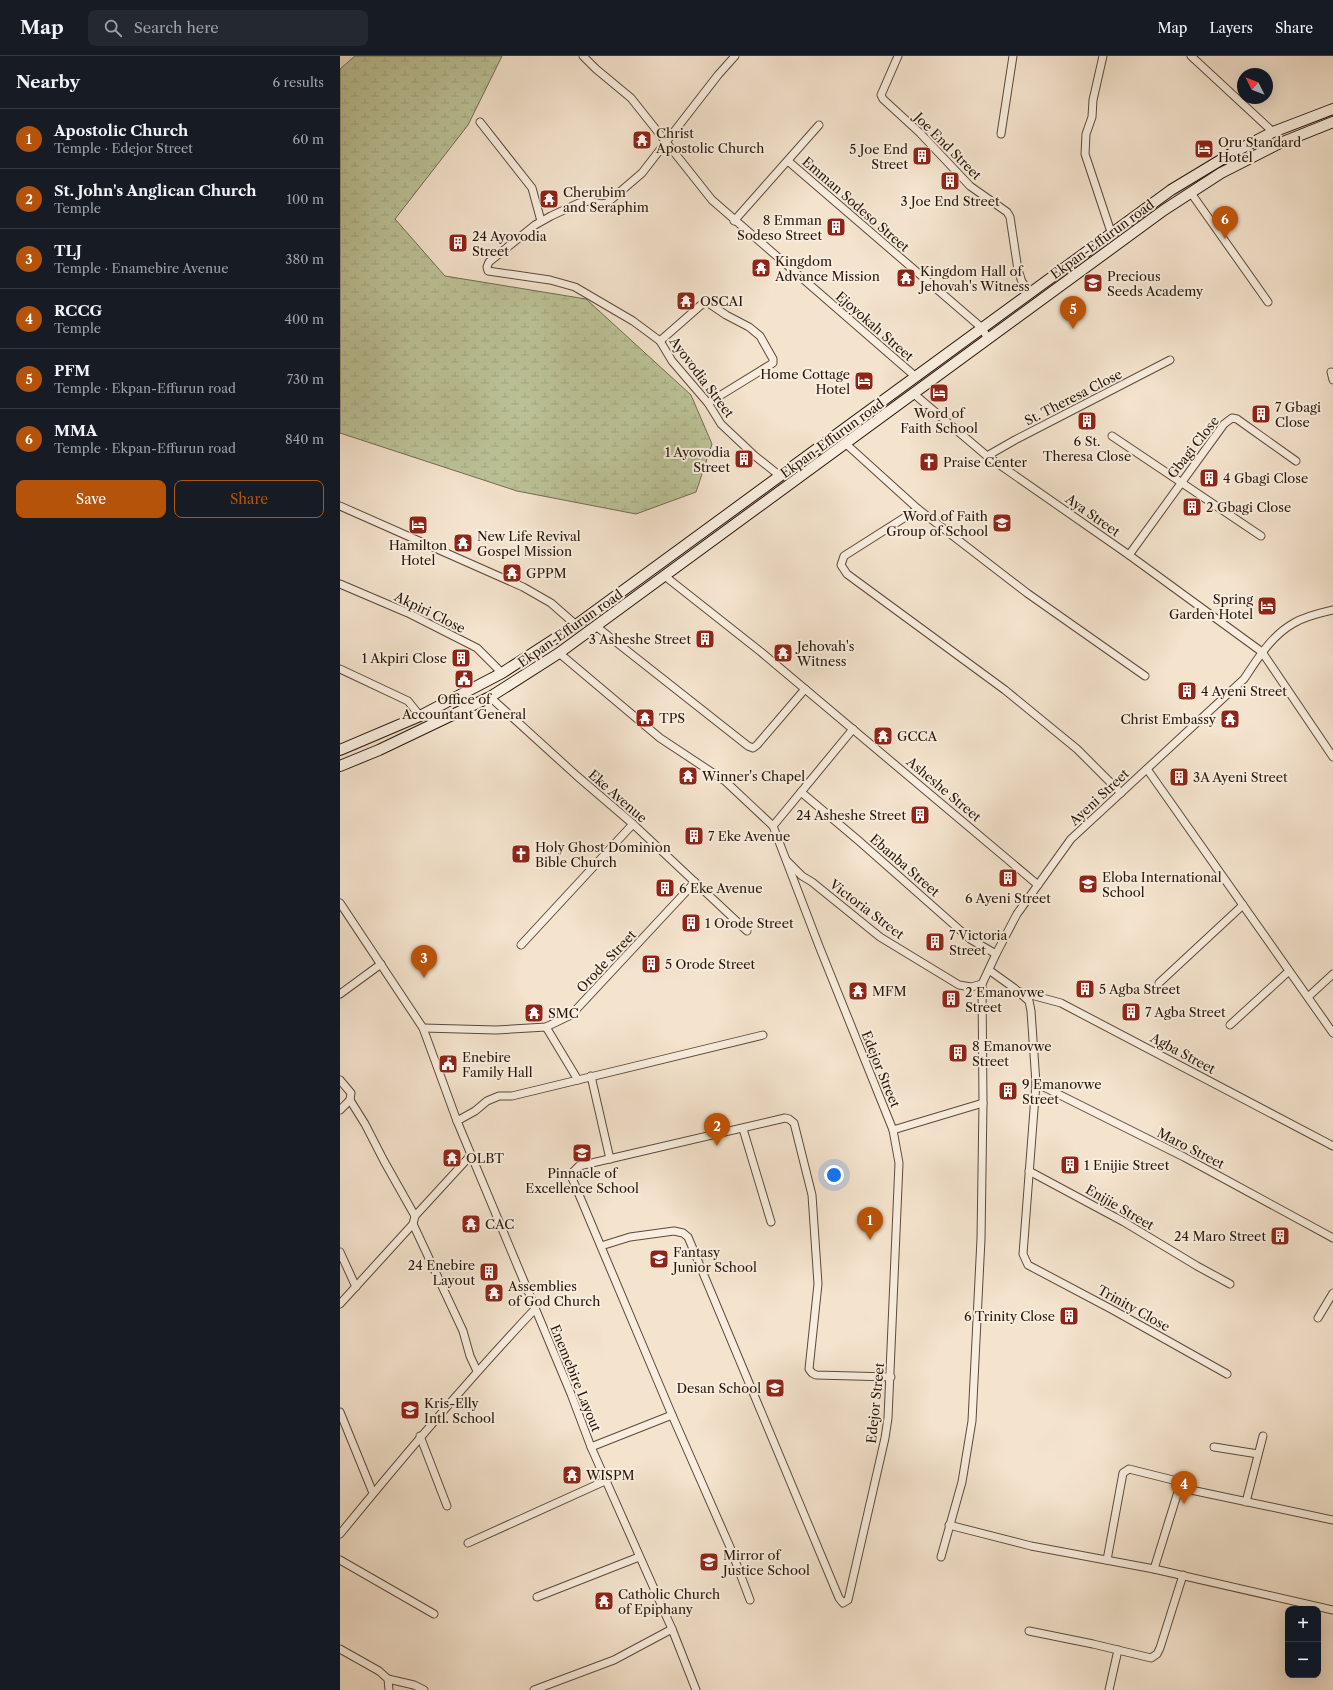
<!DOCTYPE html>
<meta charset="utf-8">
<style>
:root{--surface:#171b24;--page:#242831;--text:#f1f3f6;--muted:#9ea1a6;--line:#363941;--accent:#b45309}
body{margin:0;font-family:"Libre Caslon Text",serif;background:var(--page);color:var(--text)}
.controls{position:absolute;right:12px;bottom:12px;display:grid;overflow:hidden;border-radius:8px;box-shadow:0 4px 16px #0002}
.controls button{width:36px;height:36px;display:grid;place-items:center;padding:0;border:0;border-bottom:1px solid var(--line);background:var(--surface);color:var(--text);font:20px sans-serif}
.compass{position:absolute;left:897px;top:12px;width:36px;height:36px;border-radius:50%;background:var(--surface);box-shadow:0 4px 16px #0002;rotate:312deg}
.you{position:absolute;left:494px;top:1119px;width:14px;height:14px;margin:-10px;border:3px solid #fff;border-radius:50%;background:#1a73e8;box-shadow:0 0 0 6px #1a73e833}
.badge{display:grid;place-items:center;width:26px;height:26px;border-radius:50%;background:var(--accent);color:#fff;font-size:13px;font-weight:700}
.pin{position:absolute;translate:-50% -33px;filter:drop-shadow(0 1px 2px #0008)}
.pin::after{content:'';position:absolute;top:21px;width:14px;height:12px;background:inherit;clip-path:polygon(0 0,100% 0,50% 100%)}
.list{margin:0;padding:0;list-style:none}
h2{display:flex;justify-content:space-between;align-items:center;height:52px;margin:0;padding:0 16px;font-size:17px}
h2 small{font-size:13px;font-weight:400;color:var(--muted)}
.list li{display:grid;grid-template-columns:26px 1fr auto;gap:12px;align-items:center;box-sizing:border-box;height:60px;padding:0 16px;border-top:1px solid var(--line)}
.list b{display:block;font-size:15px;white-space:nowrap}
.list p{margin:0;font-size:13px;white-space:nowrap;color:var(--muted)}
.list em{font-size:13px;font-style:normal;color:var(--muted)}
.actions{display:flex;gap:8px;padding:12px 16px}
.actions a{flex:1;padding:9px 0;border:1px solid var(--accent);border-radius:8px;text-align:center;font-size:14px;color:var(--accent)}
.actions .main{background:var(--accent);color:#fff}
.icon{flex:none;width:22px;height:22px;fill:none;stroke:currentColor;stroke-width:2;stroke-linecap:round;stroke-linejoin:round}
.map{position:relative;flex:none;width:993px;height:1634px;overflow:hidden}
header{display:flex;align-items:center;gap:24px;box-sizing:border-box;height:56px;padding:0 20px;background:var(--surface);border-bottom:1px solid var(--line)}
header strong{font-size:19px}
nav{display:flex;gap:22px;margin-inline-start:auto;font-size:14px}
.search{width:280px;height:36px;background:var(--page);display:flex;align-items:center;gap:10px;box-sizing:border-box;padding:0 14px;border-radius:8px;color:var(--muted);font-size:15px}
main{display:flex}
aside{flex:1;background:var(--surface)}
.map>svg:first-child{display:block}
.wetland{fill:url(#wetland-marsh);stroke:#726c51}
.lines{fill:none;stroke-linecap:round;stroke-linejoin:round}
.minor-casing{stroke:#5b493b;stroke-width:9}
.secondary-casing{stroke:#28160a;stroke-width:12}
.minor{stroke:#f8edde;stroke-width:7}
.secondary{stroke:#f8edde;stroke-width:10}
.labels{text-anchor:middle;dominant-baseline:central;stroke-width:4;stroke-linejoin:round;paint-order:stroke}
.poi-label{font-size:13px;fill:#28160a;stroke:#f8edde;text-anchor:start}
.street-label{font-size:13px;fill:#28160a;stroke:#f8edde}
</style>
<header>
<strong>Map</strong>
<div class="search"><svg class="icon" aria-label="search" viewBox="0 0 24 24"><circle cx="10" cy="10" r="6"/><path d="M15 15l6 6"/></svg>Search here</div>
<nav><a>Map</a><a>Layers</a><a>Share</a></nav>
</header>
<main>
<aside>
<h2>Nearby<small>6 results</small></h2>
<ul class="list">
<li><span class="badge">1</span><div><b>Apostolic Church</b><p>Temple · Edejor Street</p></div><em>60 m</em></li>
<li><span class="badge">2</span><div><b>St. John's Anglican Church</b><p>Temple</p></div><em>100 m</em></li>
<li><span class="badge">3</span><div><b>TLJ</b><p>Temple · Enamebire Avenue</p></div><em>380 m</em></li>
<li><span class="badge">4</span><div><b>RCCG</b><p>Temple</p></div><em>400 m</em></li>
<li><span class="badge">5</span><div><b>PFM</b><p>Temple · Ekpan-Effurun road</p></div><em>730 m</em></li>
<li><span class="badge">6</span><div><b>MMA</b><p>Temple · Ekpan-Effurun road</p></div><em>840 m</em></li>
</ul>
<div class="actions"><a class="main">Save</a><a>Share</a></div>
</aside>
<div class="map">
<svg width="993" height="1634" viewBox="0 0 993 1634">
<defs>
<pattern id="wetland-marsh" width="20" height="14" patternUnits="userSpaceOnUse"><rect width="20" height="14" fill="#bcc398"/><path d="M1 5h8M5 5V1M11 12h8M15 12V8" fill="none" stroke="#a2a782"/></pattern>
</defs>
<rect width="100%" height="100%" fill="#f4e3cd"/>
<filter id="stains"><feTurbulence type="fractalNoise" baseFrequency=".005" numOctaves="4"/><feColorMatrix values="0 0 0 0 .2 0 0 0 0 .09 0 0 0 0 .02 0 0 0 .5 -.17"/></filter>
<radialGradient id="worn" r=".72"><stop offset=".6" stop-color="#630" stop-opacity="0"/><stop offset="1" stop-color="#630" stop-opacity=".3"/></radialGradient>
<polygon class="wetland" points="15,0 162,0 128,69 55,163 105,220 246,243 351,339 372,388 356,436 296,458 177,435 0,377 0,13"/>
<g class="lines">
<g class="minor-casing">
<g id="minor">
<polyline points="243,0 256,13 291,42 372,144 576,321"/>
<polyline points="395,0 378,19 302,117 267,147 261,148 249,145 239,147 211,160 195,169 149,206 147,211 148,215 210,224 235,231 293,265 320,285 332,305 368,347 381,368 415,400 440,420"/>
<polyline points="558,0 541,39 543,43 580,77 630,130 667,156 670,161 678,214 682,226 691,236"/>
<polyline points="763,0 753,44 752,61 746,78 745,98 771,176"/>
<polyline points="851,0 933,76"/>
<polyline points="140,66 192,132 201,165"/>
<polyline points="661,78 673,0"/>
<polyline points="448,105 642,272 648,283"/>
<polyline points="851,137 928,246"/>
<polyline points="394,165 479,69"/>
<polyline points="320,285 361,249 367,246 386,259 409,271 420,280 433,303 433,307 368,347"/>
<polyline points="991,316 993,324"/>
<polyline points="574,338 647,400 789,499 922,596 993,701"/>
<polyline points="772,380 921,480"/>
<polyline points="505,387 578,453 687,537 805,620"/>
<polyline points="647,400 675,384 830,304"/>
<polyline points="0,450 183,531 211,547 236,569"/>
<polyline points="578,453 504,500 501,509 507,518 665,634 737,693 781,737"/>
<polyline points="789,499 884,368 892,362 897,363 956,405"/>
<polyline points="326,521 421,596 698,829"/>
<polyline points="0,528 68,557 137,592 162,617"/>
<polyline points="257,571 408,690 413,692 417,689 465,633"/>
<polyline points="219,597 320,682 385,725 433,770 479,890 553,1074 559,1107 548,1362 545,1382 508,1544 503,1547 499,1542 348,1181 343,1177 334,1175 290,1181 261,1190"/>
<polyline points="0,613 68,645 80,660"/>
<polyline points="150,641 237,720 293,768 407,875"/>
<polyline points="807,713 993,977"/>
<polyline points="461,736 519,785 630,883 656,898"/>
<polyline points="433,770 513,673"/>
<polyline points="447,805 462,820 472,826 540,881 619,929 631,931 642,928"/>
<polyline points="0,847 83,972 117,1065 231,1338 251,1391 332,1573 356,1634"/>
<polyline points="181,889 293,768"/>
<polyline points="649,914 674,932 689,945 691,955 696,1027 683,1198 688,1209 773,1254 887,1318"/>
<polyline points="819,927 903,849"/>
<polyline points="680,936 721,947 993,1090"/>
<polyline points="0,938 41,908"/>
<polyline points="968,941 993,918"/>
<polyline points="890,969 949,915"/>
<polyline points="206,971 238,1024"/>
<polyline points="83,972 156,974 206,971 231,959 355,826"/>
<polyline points="251,1020 270,1103"/>
<polyline points="0,1024 11,1037 10,1044 25,1068 44,1105 75,1160"/>
<polyline points="696,1027 844,1101 993,1182"/>
<polyline points="0,1054 10,1044"/>
<polyline points="117,1065 135,1055 147,1045 159,1040 172,1040 423,979"/>
<polyline points="403,1073 431,1166"/>
<polyline points="553,1074 643,1047"/>
<polyline points="689,1115 784,1166 857,1210 890,1228"/>
<polyline points="73,1168 123,1275 130,1300 137,1315"/>
<polyline points="0,1196 16,1231"/>
<polyline points="0,1248 73,1168 75,1160 131,1099"/>
<polyline points="978,1262 993,1237"/>
<polyline points="0,1356 33,1437"/>
<polyline points="80,1380 107,1450"/>
<polyline points="251,1391 332,1359"/>
<polyline points="874,1391 918,1398"/>
<polyline points="906,1446 923,1380"/>
<polyline points="609,1469 691,1490 814,1513 993,1554"/>
<path d="M0 1478C63 1401 127 1325 195 1253"/>
<polyline points="128,1487 265,1425"/>
<path d="M601 1501 622 1426 632 1365 641 1183 643 1047 642 928 656 898 677 858 731 783 904 623C918 602 932 579 954 567 966 560 980 557 993 554"/>
<polyline points="0,1504 94,1558"/>
<polyline points="767,1504 783,1417 789,1413 841,1426 851,1434 993,1464"/>
<polyline points="814,1513 841,1426"/>
<polyline points="197,1541 299,1501"/>
<polyline points="410,1544 390,1491 332,1359 232,1122 233,1116 239,1110 445,1062 449,1063 454,1067 472,1139 478,1228 469,1313 472,1317 476,1319 551,1321"/>
<polyline points="689,1575 753,1588 811,1602 817,1598 820,1592 843,1519"/>
<polyline points="0,1593 39,1615 48,1623 49,1634"/>
<polyline points="48,1623 74,1629 84,1634"/>
<polyline points="194,1634 274,1604 332,1573"/>
<polyline points="769,1634 778,1594"/>
</g>
</g>
<g class="secondary-casing">
<g id="secondary">
<polyline points="0,694 80,660 162,617 236,569 831,134 894,96 933,76 993,53"/>
<polyline points="0,710 39,694 150,641 219,597 824,154 881,117 938,88 993,66"/>
</g>
</g>
<use href="#minor" class="minor"/>
<use href="#secondary" class="secondary"/>
</g>
<defs>
<g id="temple-square" transform="scale(1)"><rect x="-9" y="-9" width="18" height="18" rx="4" fill="#8f2418" stroke="#f8edde"/><path d="M0-6L5-2H3V0L6.5 2.5H4V6H1.5V3h-3V6H-4V2.5H-6.5L-3 0V-2H-5Z" fill="#fff"/></g>
<g id="hotel-square" transform="scale(1)"><rect x="-9" y="-9" width="18" height="18" rx="4" fill="#8f2418" stroke="#f8edde"/><path d="M-6-4.5h1.5V1H6V5H4.5V3h-9V5H-6ZM-4 0a1.8 1.8 0 1 1 3.6 0ZM.5 0V-2.5h3Q6-2.5 6 0Z" fill="#fff"/></g>
<g id="building-square" transform="scale(1)"><rect x="-9" y="-9" width="18" height="18" rx="4" fill="#8f2418" stroke="#f8edde"/><path d="M-4-6H4V6H1V3H-1V6H-4ZM-2.5-4.3h1.7v1.8h-1.7ZM.8-4.3h1.7v1.8H.8ZM-2.5-1h1.7V.8h-1.7ZM.8-1h1.7V.8H.8Z" fill="#fff"/></g>
<g id="school-square" transform="scale(1)"><rect x="-9" y="-9" width="18" height="18" rx="4" fill="#8f2418" stroke="#f8edde"/><path d="M0-5L7-2L0 1L-7-2ZM-4 1L0 2.5L4 1V4Q0 6-4 4Z" fill="#fff"/></g>
<g id="church-square" transform="scale(1)"><rect x="-9" y="-9" width="18" height="18" rx="4" fill="#8f2418" stroke="#f8edde"/><path d="M-1.2-6h2.4v3.5h3.3v2.4h-3.3V6h-2.4V-.1h-3.3v-2.4h3.3Z" fill="#fff"/></g>
<g id="civic-square" transform="scale(1)"><rect x="-9" y="-9" width="18" height="18" rx="4" fill="#8f2418" stroke="#f8edde"/><path d="M-.6-6.5H3V-4.5H.6V-3L4-1V1h2V6H-6V1h2V-1L-.6-3ZM-1.2 2.5V6h2.4V2.5Z" fill="#fff"/></g>
</defs>
<g fill-rule="evenodd">
<use href="#temple-square" x="302" y="84"/>
<use href="#hotel-square" x="864" y="93"/>
<use href="#building-square" x="582" y="100"/>
<use href="#building-square" x="610" y="125"/>
<use href="#temple-square" x="209" y="143"/>
<use href="#building-square" x="496" y="171"/>
<use href="#building-square" x="118" y="187"/>
<use href="#temple-square" x="421" y="212"/>
<use href="#temple-square" x="566" y="222"/>
<use href="#school-square" x="753" y="227"/>
<use href="#temple-square" x="346" y="245"/>
<use href="#hotel-square" x="524" y="325"/>
<use href="#hotel-square" x="599" y="337"/>
<use href="#building-square" x="921" y="358"/>
<use href="#building-square" x="747" y="365"/>
<use href="#building-square" x="404" y="403"/>
<use href="#church-square" x="589" y="406"/>
<use href="#building-square" x="869" y="422"/>
<use href="#building-square" x="852" y="451"/>
<use href="#school-square" x="662" y="467"/>
<use href="#hotel-square" x="78" y="469"/>
<use href="#temple-square" x="123" y="487"/>
<use href="#temple-square" x="172" y="517"/>
<use href="#hotel-square" x="927" y="550"/>
<use href="#building-square" x="365" y="583"/>
<use href="#temple-square" x="443" y="597"/>
<use href="#building-square" x="121" y="602"/>
<use href="#civic-square" x="124" y="623"/>
<use href="#building-square" x="847" y="635"/>
<use href="#temple-square" x="305" y="662"/>
<use href="#temple-square" x="890" y="663"/>
<use href="#temple-square" x="543" y="680"/>
<use href="#temple-square" x="348" y="720"/>
<use href="#building-square" x="839" y="721"/>
<use href="#building-square" x="580" y="759"/>
<use href="#building-square" x="354" y="780"/>
<use href="#church-square" x="181" y="798"/>
<use href="#building-square" x="668" y="822"/>
<use href="#school-square" x="748" y="828"/>
<use href="#building-square" x="325" y="832"/>
<use href="#building-square" x="351" y="867"/>
<use href="#building-square" x="595" y="886"/>
<use href="#building-square" x="311" y="908"/>
<use href="#building-square" x="745" y="933"/>
<use href="#temple-square" x="518" y="935"/>
<use href="#building-square" x="611" y="943"/>
<use href="#building-square" x="791" y="956"/>
<use href="#temple-square" x="194" y="957"/>
<use href="#building-square" x="618" y="997"/>
<use href="#civic-square" x="108" y="1008"/>
<use href="#building-square" x="668" y="1035"/>
<use href="#school-square" x="242" y="1097"/>
<use href="#temple-square" x="112" y="1102"/>
<use href="#building-square" x="730" y="1109"/>
<use href="#temple-square" x="131" y="1168"/>
<use href="#building-square" x="940" y="1180"/>
<use href="#school-square" x="319" y="1203"/>
<use href="#building-square" x="149" y="1216"/>
<use href="#temple-square" x="154" y="1237"/>
<use href="#building-square" x="729" y="1260"/>
<use href="#school-square" x="435" y="1332"/>
<use href="#school-square" x="70" y="1354"/>
<use href="#temple-square" x="232" y="1419"/>
<use href="#school-square" x="369" y="1506"/>
<use href="#temple-square" x="264" y="1545"/>
</g>
<g class="labels">
<g class="poi-label">
<text x="316" y="77">Christ<tspan x="316" dy="15">Apostolic Church</tspan></text>
<text x="878" y="86">Oru Standard<tspan x="878" dy="15">Hotel</tspan></text>
<text x="568" y="93" text-anchor="end">5 Joe End<tspan x="568" dy="15">Street</tspan></text>
<text x="223" y="136">Cherubim<tspan x="223" dy="15">and Seraphim</tspan></text>
<text x="610" y="145" text-anchor="middle">3 Joe End Street</text>
<text x="482" y="164" text-anchor="end">8 Emman<tspan x="482" dy="15">Sodeso Street</tspan></text>
<text x="132" y="180">24 Ayovodia<tspan x="132" dy="15">Street</tspan></text>
<text x="435" y="205">Kingdom<tspan x="435" dy="15">Advance Mission</tspan></text>
<text x="580" y="215">Kingdom Hall of<tspan x="580" dy="15">Jehovah's Witness</tspan></text>
<text x="767" y="220">Precious<tspan x="767" dy="15">Seeds Academy</tspan></text>
<text x="360" y="245">OSCAI</text>
<text x="510" y="318" text-anchor="end">Home Cottage<tspan x="510" dy="15">Hotel</tspan></text>
<text x="935" y="351">7 Gbagi<tspan x="935" dy="15">Close</tspan></text>
<text x="599" y="357" text-anchor="middle">Word of<tspan x="599" dy="15">Faith School</tspan></text>
<text x="747" y="385" text-anchor="middle">6 St.<tspan x="747" dy="15">Theresa Close</tspan></text>
<text x="390" y="396" text-anchor="end">1 Ayovodia<tspan x="390" dy="15">Street</tspan></text>
<text x="603" y="406">Praise Center</text>
<text x="883" y="422">4 Gbagi Close</text>
<text x="866" y="451">2 Gbagi Close</text>
<text x="648" y="460" text-anchor="end">Word of Faith<tspan x="648" dy="15">Group of School</tspan></text>
<text x="137" y="480">New Life Revival<tspan x="137" dy="15">Gospel Mission</tspan></text>
<text x="78" y="489" text-anchor="middle">Hamilton<tspan x="78" dy="15">Hotel</tspan></text>
<text x="186" y="517">GPPM</text>
<text x="913" y="543" text-anchor="end">Spring<tspan x="913" dy="15">Garden Hotel</tspan></text>
<text x="351" y="583" text-anchor="end">3 Asheshe Street</text>
<text x="457" y="590">Jehovah's<tspan x="457" dy="15">Witness</tspan></text>
<text x="107" y="602" text-anchor="end">1 Akpiri Close</text>
<text x="861" y="635">4 Ayeni Street</text>
<text x="124" y="643" text-anchor="middle">Office of<tspan x="124" dy="15">Accountant General</tspan></text>
<text x="319" y="662">TPS</text>
<text x="876" y="663" text-anchor="end">Christ Embassy</text>
<text x="557" y="680">GCCA</text>
<text x="362" y="720">Winner's Chapel</text>
<text x="853" y="721">3A Ayeni Street</text>
<text x="566" y="759" text-anchor="end">24 Asheshe Street</text>
<text x="368" y="780">7 Eke Avenue</text>
<text x="195" y="791">Holy Ghost Dominion<tspan x="195" dy="15">Bible Church</tspan></text>
<text x="762" y="821">Eloba International<tspan x="762" dy="15">School</tspan></text>
<text x="339" y="832">6 Eke Avenue</text>
<text x="668" y="842" text-anchor="middle">6 Ayeni Street</text>
<text x="365" y="867">1 Orode Street</text>
<text x="609" y="879">7 Victoria<tspan x="609" dy="15">Street</tspan></text>
<text x="325" y="908">5 Orode Street</text>
<text x="759" y="933">5 Agba Street</text>
<text x="532" y="935">MFM</text>
<text x="625" y="936">2 Emanovwe<tspan x="625" dy="15">Street</tspan></text>
<text x="805" y="956">7 Agba Street</text>
<text x="208" y="957">SMC</text>
<text x="632" y="990">8 Emanovwe<tspan x="632" dy="15">Street</tspan></text>
<text x="122" y="1001">Enebire<tspan x="122" dy="15">Family Hall</tspan></text>
<text x="682" y="1028">9 Emanovwe<tspan x="682" dy="15">Street</tspan></text>
<text x="126" y="1102">OLBT</text>
<text x="744" y="1109">1 Enijie Street</text>
<text x="242" y="1117" text-anchor="middle">Pinnacle of<tspan x="242" dy="15">Excellence School</tspan></text>
<text x="145" y="1168">CAC</text>
<text x="926" y="1180" text-anchor="end">24 Maro Street</text>
<text x="333" y="1196">Fantasy<tspan x="333" dy="15">Junior School</tspan></text>
<text x="135" y="1209" text-anchor="end">24 Enebire<tspan x="135" dy="15">Layout</tspan></text>
<text x="168" y="1230">Assemblies<tspan x="168" dy="15">of God Church</tspan></text>
<text x="715" y="1260" text-anchor="end">6 Trinity Close</text>
<text x="421" y="1332" text-anchor="end">Desan School</text>
<text x="84" y="1347">Kris-Elly<tspan x="84" dy="15">Intl. School</tspan></text>
<text x="246" y="1419">WISPM</text>
<text x="383" y="1499">Mirror of<tspan x="383" dy="15">Justice School</tspan></text>
<text x="278" y="1538">Catholic Church<tspan x="278" dy="15">of Epiphany</tspan></text>
</g>
<g class="street-label">
<text transform="translate(608 90) rotate(45)">Joe End Street</text>
<text transform="translate(516 148) rotate(41)">Emman Sodeso Street</text>
<text transform="translate(762 183) rotate(-36)">Ekpan-Effurun road</text>
<text transform="translate(535 270) rotate(41)">Ejoyokah Street</text>
<text transform="translate(362 321) rotate(53)">Ayovodia Street</text>
<text transform="translate(733 341) rotate(-27)">St. Theresa Close</text>
<text transform="translate(492 382) rotate(-36)">Ekpan-Effurun road</text>
<text transform="translate(853 391) rotate(-52)">Gbagi Close</text>
<text transform="translate(753 459) rotate(35)">Aya Street</text>
<text transform="translate(90 556) rotate(26)">Akpiri Close</text>
<text transform="translate(230 572) rotate(-35)">Ekpan-Effurun road</text>
<text transform="translate(604 733) rotate(40)">Asheshe Street</text>
<text transform="translate(278 740) rotate(41)">Eke Avenue</text>
<text transform="translate(759 741) rotate(-43)">Ayeni Street</text>
<text transform="translate(565 809) rotate(41)">Ebanba Street</text>
<text transform="translate(527 853) rotate(37)">Victoria Street</text>
<text transform="translate(266 905) rotate(-47)">Orode Street</text>
<text transform="translate(843 997) rotate(28)">Agba Street</text>
<text transform="translate(541 1013) rotate(68)">Edejor Street</text>
<text transform="translate(851 1092) rotate(27)">Maro Street</text>
<text transform="translate(780 1151) rotate(30)">Enijie Street</text>
<text transform="translate(794 1252) rotate(29)">Trinity Close</text>
<text transform="translate(236 1322) rotate(68)">Enemebire Layout</text>
<text transform="translate(535 1347) rotate(-84)">Edejor Street</text>
</g>
</g>
<rect width="100%" height="100%" filter="url(#stains)"/>
<rect width="100%" height="100%" fill="url(#worn)"/>
</svg>
<div class="controls">
<button>+</button>
<button>−</button>
</div>
<svg class="compass" viewBox="-18 -18 36 36"><path d="M0-13l5 13h-10z" fill="#e53935"/><path d="M0 13l5-13h-10z" fill="#9ea1a6"/></svg>
<div class="you"></div>
<div class="pin badge" style="left:530px;top:1184px">1</div>
<div class="pin badge" style="left:377px;top:1090px">2</div>
<div class="pin badge" style="left:84px;top:922px">3</div>
<div class="pin badge" style="left:844px;top:1448px">4</div>
<div class="pin badge" style="left:733px;top:273px">5</div>
<div class="pin badge" style="left:885px;top:183px">6</div>
</div>
</main>
